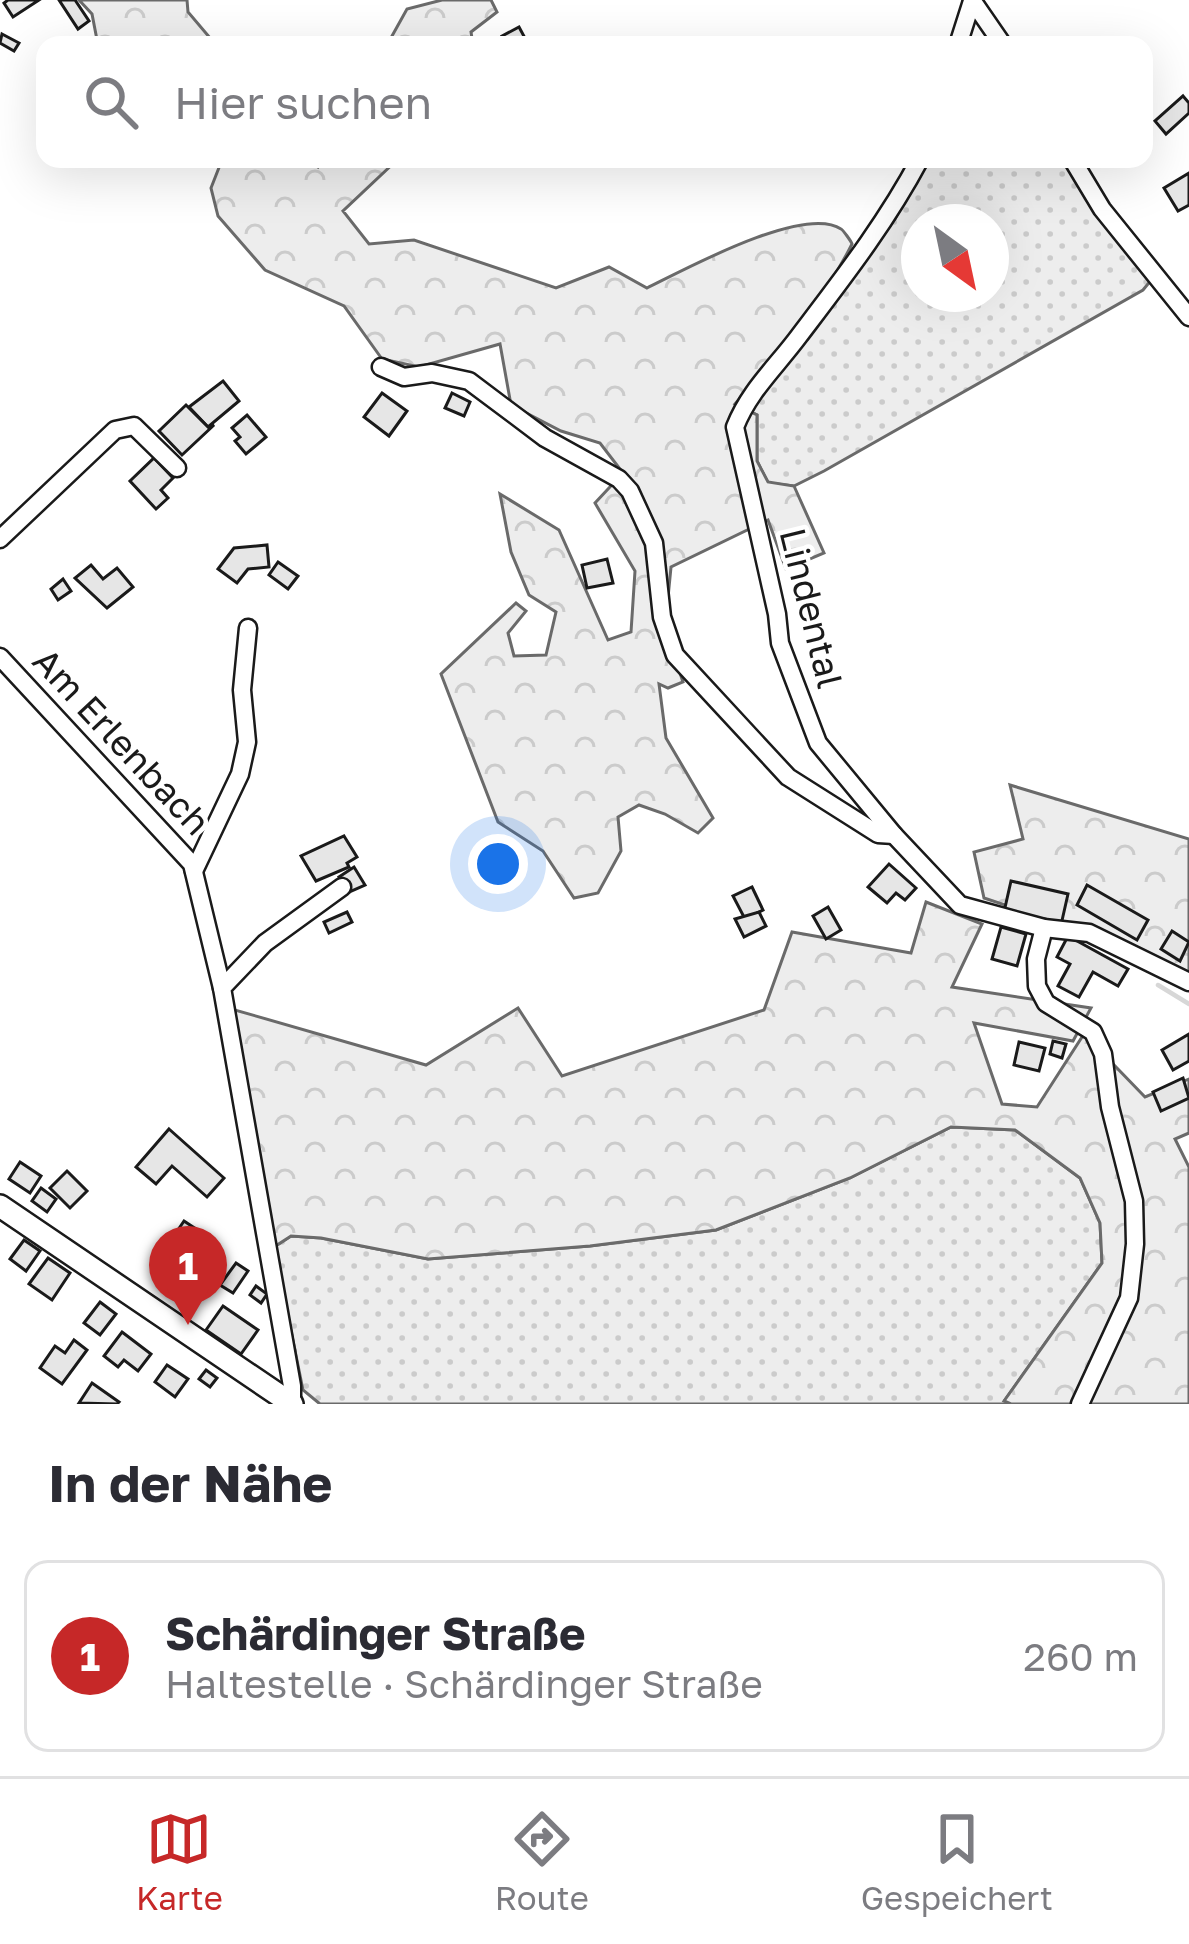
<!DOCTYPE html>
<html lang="de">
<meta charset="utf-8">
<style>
:root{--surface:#fff;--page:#f2f2f3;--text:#2b2b33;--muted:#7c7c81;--line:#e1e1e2;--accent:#c62828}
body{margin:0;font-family:"Golos Text",sans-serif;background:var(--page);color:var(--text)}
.compass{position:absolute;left:901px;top:204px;width:108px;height:108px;border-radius:50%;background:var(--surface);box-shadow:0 12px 48px #0002;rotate:147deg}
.you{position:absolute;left:498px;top:864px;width:42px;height:42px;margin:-30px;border:9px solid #fff;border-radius:50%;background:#1a73e8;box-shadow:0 0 0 18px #1a73e833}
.badge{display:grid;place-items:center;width:78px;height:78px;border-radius:50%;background:var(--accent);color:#fff;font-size:39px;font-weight:700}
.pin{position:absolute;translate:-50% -99px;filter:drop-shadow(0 3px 6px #0008)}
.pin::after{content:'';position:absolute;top:63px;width:42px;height:36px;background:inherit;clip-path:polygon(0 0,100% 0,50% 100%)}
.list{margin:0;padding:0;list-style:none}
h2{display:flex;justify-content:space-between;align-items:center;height:156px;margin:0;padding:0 48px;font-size:51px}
h2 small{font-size:39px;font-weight:400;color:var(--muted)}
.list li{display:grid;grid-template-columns:78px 1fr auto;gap:36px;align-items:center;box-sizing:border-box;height:192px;margin:0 24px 24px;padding:0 24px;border:3px solid var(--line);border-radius:24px}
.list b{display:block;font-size:45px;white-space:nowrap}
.list p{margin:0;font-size:39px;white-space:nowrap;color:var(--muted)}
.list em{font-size:39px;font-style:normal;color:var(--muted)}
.icon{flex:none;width:66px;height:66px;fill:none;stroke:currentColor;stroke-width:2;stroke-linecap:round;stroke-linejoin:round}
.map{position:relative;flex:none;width:1189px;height:1404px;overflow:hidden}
.search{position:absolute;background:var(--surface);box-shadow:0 12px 48px #0002;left:36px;right:36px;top:36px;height:132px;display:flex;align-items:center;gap:30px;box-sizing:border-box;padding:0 42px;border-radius:24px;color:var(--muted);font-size:45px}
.sheet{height:372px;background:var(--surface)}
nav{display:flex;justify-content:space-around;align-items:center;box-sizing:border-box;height:168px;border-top:3px solid var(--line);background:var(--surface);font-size:33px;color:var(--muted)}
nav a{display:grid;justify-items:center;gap:6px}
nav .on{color:var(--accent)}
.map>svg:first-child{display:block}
.grass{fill:url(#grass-dots);stroke:#6a6a6a;stroke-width:3;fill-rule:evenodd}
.forest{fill:url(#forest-crowns);stroke:#6a6a6a;stroke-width:3}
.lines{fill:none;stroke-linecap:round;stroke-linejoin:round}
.stream{stroke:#d7d7d7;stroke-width:4.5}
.building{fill:#e6e6e6;stroke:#1a1a1a;stroke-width:3}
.minor-casing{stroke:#1a1a1a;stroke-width:21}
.major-casing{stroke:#1a1a1a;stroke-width:26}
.minor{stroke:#fff;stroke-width:16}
.major{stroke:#fff;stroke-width:21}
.labels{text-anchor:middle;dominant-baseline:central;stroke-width:9;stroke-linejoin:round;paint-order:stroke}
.street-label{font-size:36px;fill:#1a1a1a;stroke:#fff}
</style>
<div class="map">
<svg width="1189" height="1404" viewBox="0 0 1189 1404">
<defs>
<pattern id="grass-dots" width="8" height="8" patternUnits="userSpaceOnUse" patternTransform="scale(3)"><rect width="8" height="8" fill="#ededed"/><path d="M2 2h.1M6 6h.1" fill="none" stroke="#cbcbcb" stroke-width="1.8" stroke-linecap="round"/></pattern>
<pattern id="forest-crowns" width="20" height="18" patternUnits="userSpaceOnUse" patternTransform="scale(3)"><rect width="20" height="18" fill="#ededed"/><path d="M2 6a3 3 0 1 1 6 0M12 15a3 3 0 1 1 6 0" fill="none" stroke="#cbcbcb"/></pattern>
</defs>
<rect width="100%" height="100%" fill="#fff"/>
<g class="grass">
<path d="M926 159H1064L1152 279 1143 290 824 471 794 486 768 483 757 461V415L749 411 895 219ZM919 222H991V294H919Z"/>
<polygon points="951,1127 1015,1130 1080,1178 1100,1223 1102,1263 1005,1400 1010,1404 320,1404 303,1390 274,1247 291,1236 321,1238 428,1259 590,1246 716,1230 850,1178"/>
</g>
<g class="forest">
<polygon points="79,0 187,0 188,12 216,45 98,45 92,14"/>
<polygon points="442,0 491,0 497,12 471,32 473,45 387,45 407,9"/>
<path d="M213 159H308L318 167 323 159H398L343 211 369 244 414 240 556 288 609 267 647 288C684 270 804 204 841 229 843 230 851 241 852 244 823 302 777 354 735 404L757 415V461L768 482 794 486 824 553 786 569 768 520 671 567 665 628 683 682 668 688 659 684 666 738 713 818 698 833 665 814 639 805 618 817 621 851 598 893 574 898 543 851 498 822 441 674 516 603 526 611 508 633 514 656 546 655 556 612 529 595 511 552 500 494 559 530 608 640 631 632 635 571 595 503 623 473 600 443 561 431 511 405 500 344 419 367 382 359 344 306 265 270 218 216 211 188 220 165Z"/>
<polygon points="1010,785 1189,839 1189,975 1144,951 984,898 974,852 1023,839"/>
<polygon points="926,902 982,924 952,987 1091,1008 1073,1041 974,1023 1002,1104 1037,1107 1084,1034 1145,1097 1189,1079 1189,1133 1175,1139 1189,1167 1189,1404 1011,1404 1004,1401 1102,1263 1100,1223 1080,1178 1015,1130 951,1127 850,1178 716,1230 590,1246 428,1259 321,1238 291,1236 274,1247 228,1008 426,1065 518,1008 562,1076 764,1010 792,932 911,953"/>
</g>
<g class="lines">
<polyline class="stream" points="1158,985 1189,1004"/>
</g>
<g class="building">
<polygon points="8,0 39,0 13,17 4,3"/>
<polygon points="59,0 75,0 89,21 78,29"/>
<polygon points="519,27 526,40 507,45 502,36"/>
<polygon points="2,34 19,43 14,51 0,43"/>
<polygon points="1183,96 1189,103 1189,113 1166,134 1155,121"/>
<polygon points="1189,173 1189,205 1178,211 1164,188"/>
<polygon points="223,381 239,401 208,427 189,407"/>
<polygon points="382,393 407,411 389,436 364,417"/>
<polygon points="452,393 470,402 464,416 445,408"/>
<polygon points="186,405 208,427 214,425 182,455 159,431"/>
<polygon points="247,415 266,437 246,454 235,441 240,437 232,428"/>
<polygon points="154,458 173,478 161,490 168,498 156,509 130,481"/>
<polygon points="267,545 269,567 248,569 237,583 218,569 234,548"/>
<polygon points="607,559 613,583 587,588 582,565"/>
<polygon points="278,562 298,576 288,589 269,575"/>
<polygon points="91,565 103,579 117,568 133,587 107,608 75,578"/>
<polygon points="63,579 71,591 58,600 51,589"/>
<polygon points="344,836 357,857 347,863 349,867 316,881 301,856"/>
<polygon points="889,864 916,888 905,900 896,893 887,903 868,887"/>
<polygon points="354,867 365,885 349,892 339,877"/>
<polygon points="1011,881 1068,894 1061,925 1004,912"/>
<polygon points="1087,885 1148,920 1137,940 1077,905"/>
<polygon points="752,887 763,910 745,919 733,896"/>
<polygon points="828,907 841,930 826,939 813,916"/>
<polygon points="347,912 352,922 329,933 324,922"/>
<polygon points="759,912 766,926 744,937 735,919"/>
<polygon points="1001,927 1026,934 1017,966 992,959"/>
<polygon points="1172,931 1189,942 1180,961 1161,949"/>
<polygon points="1068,936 1128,969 1118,986 1093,972 1079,997 1058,986 1070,964 1057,957"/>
<polygon points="1189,1034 1189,1061 1173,1070 1162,1050"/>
<polygon points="1053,1041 1066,1044 1062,1058 1050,1054"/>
<polygon points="1019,1042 1045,1048 1039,1071 1014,1065"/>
<polygon points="1183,1078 1189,1098 1161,1111 1153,1092"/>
<polygon points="169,1129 224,1178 207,1197 172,1166 156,1184 136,1167"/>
<polygon points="20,1162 41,1176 30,1193 9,1179"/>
<polygon points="67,1171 87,1191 70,1208 50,1188"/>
<polygon points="41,1188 56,1199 47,1212 32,1201"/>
<polygon points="184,1221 202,1233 179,1267 161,1255"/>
<polygon points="24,1240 40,1251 26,1271 10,1259"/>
<polygon points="48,1258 70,1273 52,1300 29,1284"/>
<polygon points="236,1263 248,1271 233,1293 220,1285"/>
<polygon points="256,1286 267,1294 261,1303 250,1295"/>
<polygon points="100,1302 116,1314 100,1335 84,1323"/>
<polygon points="223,1306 258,1330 241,1354 206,1330"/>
<polygon points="122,1332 151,1354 138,1371 124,1360 118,1367 104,1356"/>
<polygon points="74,1340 87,1350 62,1384 40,1368 55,1346 65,1353"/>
<polygon points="167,1365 188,1379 175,1397 155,1382"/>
<polygon points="206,1370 217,1378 210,1387 199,1379"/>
<polygon points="92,1383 119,1402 117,1404 79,1403"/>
</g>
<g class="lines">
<g class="minor-casing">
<g id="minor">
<polyline points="972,0 1003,45"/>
<polyline points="958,45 972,1"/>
<path d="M920 159C886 223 843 278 799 336 776 367 749 391 735 427L777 614 780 643 818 743 894 835 960 905 1044 928 1089 933 1189 982"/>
<polyline points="1072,159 1102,209 1189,317"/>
<polyline points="381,367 404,377 432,373 469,381 545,438 619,479 630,491 654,543 662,617 675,655 788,777 878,834 894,835"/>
<polyline points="0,539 115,430 134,426 177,468"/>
<polyline points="0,657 192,864 222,988"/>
<polyline points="194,871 240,774 247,742 242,690 248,628"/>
<polyline points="1044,928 1036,959 1037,986 1046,1003 1093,1032 1103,1054 1110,1107 1134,1201 1135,1244 1129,1298 1080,1404"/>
<polyline points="292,1404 292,1386 222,988 265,943 342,887"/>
</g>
</g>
<g class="major-casing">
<polyline id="major" points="0,1206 292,1404"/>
</g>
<use href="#minor" class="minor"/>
<use href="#major" class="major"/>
</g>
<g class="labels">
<g class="street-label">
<text transform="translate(812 608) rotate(76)">Lindental</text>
<text transform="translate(122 741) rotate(47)">Am Erlenbach</text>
</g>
</g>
</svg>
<svg class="compass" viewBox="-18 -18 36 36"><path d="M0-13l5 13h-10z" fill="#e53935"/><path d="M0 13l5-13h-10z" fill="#7c7c81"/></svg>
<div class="you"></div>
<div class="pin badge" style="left:188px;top:1325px">1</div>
<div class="search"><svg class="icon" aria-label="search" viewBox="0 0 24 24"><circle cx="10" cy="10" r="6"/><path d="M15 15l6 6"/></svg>Hier suchen</div>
</div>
<section class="sheet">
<h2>In der Nähe<small></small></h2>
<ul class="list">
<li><span class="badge">1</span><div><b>Schärdinger Straße</b><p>Haltestelle · Schärdinger Straße</p></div><em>260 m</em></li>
</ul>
</section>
<nav>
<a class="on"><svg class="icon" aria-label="map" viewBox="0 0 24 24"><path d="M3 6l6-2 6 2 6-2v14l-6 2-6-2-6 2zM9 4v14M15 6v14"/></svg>Karte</a>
<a><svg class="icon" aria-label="directions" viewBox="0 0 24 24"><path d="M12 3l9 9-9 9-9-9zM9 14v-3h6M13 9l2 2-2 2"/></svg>Route</a>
<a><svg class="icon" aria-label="saved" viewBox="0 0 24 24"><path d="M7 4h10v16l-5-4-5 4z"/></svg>Gespeichert</a>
</nav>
